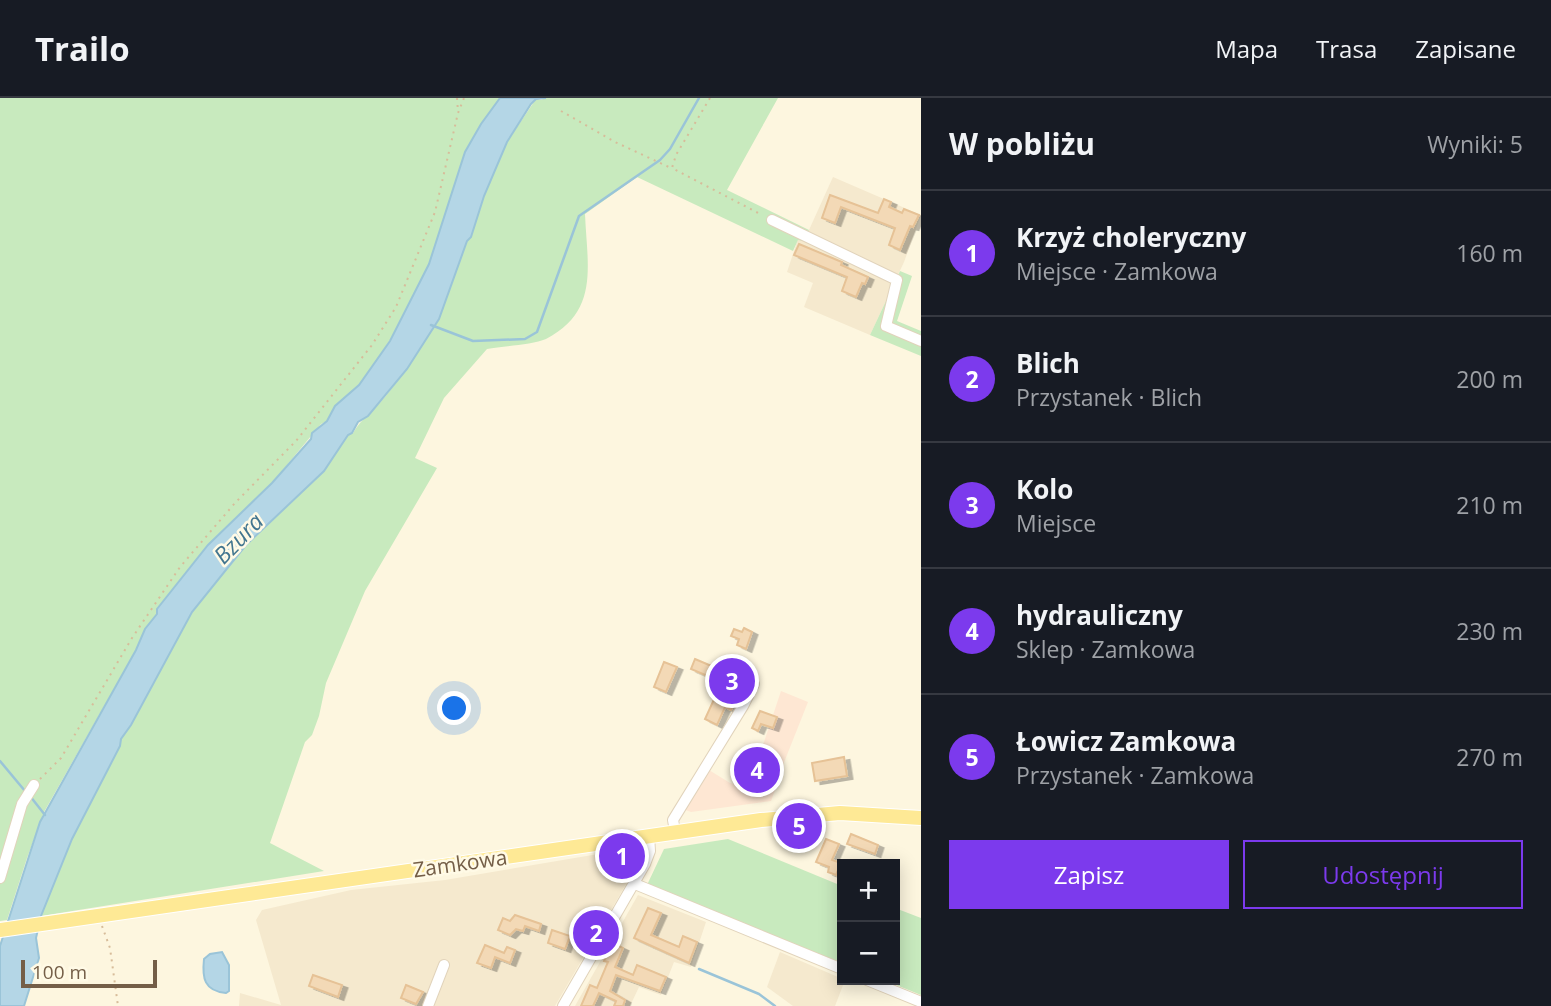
<!DOCTYPE html>
<html lang="pl">
<meta charset="utf-8">
<style>
:root{--surface:#171b24;--page:#20242c;--text:#f1f3f6;--muted:#9ea1a6;--line:#363941;--accent:#7c3aed}
body{margin:0;font-family:"Open Sans",sans-serif;background:var(--page);color:var(--text)}
.controls{position:absolute;right:21px;bottom:21px;display:grid;overflow:hidden;border-radius:0px;box-shadow:0 4px 18px #0003}
.controls button{width:63px;height:63px;display:grid;place-items:center;padding:0;border:0;border-bottom:2px solid var(--line);background:var(--surface);color:var(--text);font:35px sans-serif}
.scale{position:absolute;left:21px;bottom:18px;width:136px;box-sizing:border-box;padding-left:7px;border:4px solid #745e47;border-top:0;font-size:19px;line-height:24px;white-space:nowrap;color:#745e47;-webkit-text-stroke:5px #fffae6;paint-order:stroke}
.you{position:absolute;left:455px;top:611px;width:24px;height:24px;margin:-18px;border:5px solid #fff;border-radius:50%;background:#1a73e8;box-shadow:0 0 0 10px #1a73e833}
.badge{display:grid;place-items:center;width:46px;height:46px;border-radius:50%;background:var(--accent);color:#fff;font-size:23px;font-weight:700}
.pin{position:absolute;translate:-50% -50%;border:4px solid #fff;box-shadow:0 2px 7px #0006}
.list{margin:0;padding:0;list-style:none}
h2{display:flex;justify-content:space-between;align-items:center;height:91px;margin:0;padding:0 28px;font-size:30px}
h2 small{font-size:23px;font-weight:400;color:var(--muted)}
.list li{display:grid;grid-template-columns:46px 1fr auto;gap:21px;align-items:center;box-sizing:border-box;height:126px;padding:0 28px;border-top:2px solid var(--line)}
.list b{display:block;font-size:26px;white-space:nowrap}
.list p{margin:0;font-size:23px;white-space:nowrap;color:var(--muted)}
.list em{font-size:23px;font-style:normal;color:var(--muted)}
.actions{display:flex;gap:14px;padding:21px 28px}
.actions a{flex:1;padding:16px 0;border:2px solid var(--accent);border-radius:0px;text-align:center;font-size:24px;color:var(--accent)}
.actions .main{background:var(--accent);color:#fff}
.map{position:relative;flex:none;width:921px;height:908px;overflow:hidden}
header{display:flex;align-items:center;gap:42px;box-sizing:border-box;height:98px;padding:0 35px;background:var(--surface);border-bottom:2px solid var(--line)}
header strong{font-size:33px}
nav{display:flex;gap:38px;margin-inline-start:auto;font-size:24px}
main{display:flex}
aside{flex:1;background:var(--surface)}
.map>svg:first-child{display:block}
.residential{fill:#f5e9ce}
.commercial{fill:#fee7d3}
.green{fill:#c8eabe}
.water{fill:#b4d6e6;stroke:#9ac4d8;stroke-width:2}
.lines{fill:none;stroke-linecap:round;stroke-linejoin:round}
.stream{stroke:#9ac4d8;stroke-width:2.5}
.building{fill:#f3d9b6;stroke:#e6c296;stroke-width:2;filter:url(#shadow)}
.minor-casing{stroke:#e1d3bb;stroke-width:12}
.major-casing{stroke:#fff;stroke-width:16}
.path{stroke:#d7bc9a;stroke-width:2;stroke-dasharray:2 5;stroke-linecap:butt}
.minor{stroke:#fff;stroke-width:10}
.major{stroke:#fee995;stroke-width:14}
.labels{text-anchor:middle;dominant-baseline:central;stroke-width:5;stroke-linejoin:round;paint-order:stroke}
.street-label{font-size:21px;fill:#745e47;stroke:#fffae6}
.water-label{font-size:23px;font-style:italic;fill:#42758f;stroke:#fffae6}
</style>
<header>
<strong>Trailo</strong>
<nav><a>Mapa</a><a>Trasa</a><a>Zapisane</a></nav>
</header>
<main>
<div class="map">
<svg width="921" height="908" viewBox="0 0 921 908">
<defs>
<filter id="shadow"><feDropShadow dx="5.5" dy="3" stdDeviation="0" flood-color="#0004"/></filter>
</defs>
<rect width="100%" height="100%" fill="#fdf6df"/>
<g class="residential">
<polygon points="833,79 921,117 904,164 870,237 804,209 813,185 787,174 798,141 804,143"/>
<polygon points="628,751 635,759 636,769 555,908 239,908 240,895 281,907 256,822 262,812 351,792 445,782"/>
<polygon points="638,797 706,824 691,869 674,864 661,897 639,889 630,908 575,908"/>
<polygon points="780,854 845,882 835,908 793,908 767,889"/>
</g>
<polygon class="commercial" points="781,593 808,604 783,667 784,668 771,703 691,714 683,711 709,672 730,685 745,688 758,662"/>
<g class="green">
<polygon points="0,0 500,0 465,54 429,166 398,229 373,269 359,287 335,308 327,323 321,326 272,385 208,447 158,511 157,516 145,531 136,552 44,714 27,760 7,822 0,823"/>
<path d="M546 0H778L727 92 809 132 804 143 798 142 793 153 637 79 585 116C587 167 600 213 546 241 532 247 502 248 487 251L444 300 415 360 437 370 365 493 326 585 319 618 312 637 305 644 270 745 324 773 41 818 72 741 120 648 121 641 131 627 192 514 246 447 324 373 348 337 353 335C362 320 373 313 385 299 392 290 399 281 406 272 418 256 425 235 439 221L467 143 471 139 484 98 507 44 536 1 541 2Z"/>
<polygon points="900,173 912,178 897,223 921,233 921,258 870,237"/>
<polygon points="728,741 842,788 842,865 647,787 664,751"/>
<polygon points="895,810 921,820 921,897 884,882 895,882"/>
</g>
<g class="water">
<polygon points="500,0 546,0 536,1 531,6 507,44 484,98 471,139 467,143 439,221 407,271 368,318 358,324 352,335 348,337 324,373 246,447 192,514 131,627 121,641 120,648 72,741 41,818 36,840 39,860 24,908 0,908 0,848 40,724 136,552 145,531 157,516 157,511 208,447 272,385 311,341 312,335 327,323 335,308 359,287 390,243 429,166 465,54 481,26"/>
<path d="M222 854 229 867V893L226 895C204 893 202 880 204 861L210 856Z"/>
</g>
<g class="lines">
<g class="stream">
<polyline points="431,227 473,243 525,241 537,234 579,118 660,62 670,51 699,0"/>
<polyline points="0,663 25,693"/>
<polyline points="30,698 45,717"/>
<polyline points="699,871 759,896 775,908"/>
</g>
</g>
<g class="building">
<polygon points="830,97 878,115 884,101 891,104 889,109 902,115 904,111 919,117 913,129 910,128 900,152 889,147 895,130 841,109 835,125 822,120"/>
<polygon points="799,146 837,162 842,164 841,167 868,179 865,186 862,185 856,199 842,193 847,179 794,157"/>
<polygon points="744,530 752,534 746,551 737,547 739,541 731,538 734,531 742,534"/>
<polygon points="695,561 742,581 732,610 731,612 725,609 717,627 705,621 722,584 691,571"/>
<polygon points="664,564 677,569 666,594 654,589"/>
<polygon points="760,613 777,619 773,630 761,626 758,633 752,630"/>
<polygon points="760,652 767,655 754,687 747,684"/>
<polygon points="844,659 847,678 815,683 812,665"/>
<polygon points="851,736 878,747 875,756 847,746"/>
<polygon points="826,741 839,746 832,762 841,765 836,777 828,774 829,769 816,764"/>
<polygon points="648,810 661,815 651,837 679,849 683,838 697,844 689,865 634,840"/>
<polygon points="515,817 541,826 539,833 525,828 523,833 516,831 510,837 498,832 503,820 510,823"/>
<polygon points="552,832 570,838 565,851 548,845"/>
<polygon points="612,845 623,850 615,869 633,877 637,867 666,879 660,893 616,877 610,893 625,902 623,908 614,908 616,903 599,895 593,908 581,908 590,887 597,890 608,864 604,863"/>
<polygon points="485,847 504,855 507,849 515,852 510,865 495,859 491,870 477,865"/>
<polygon points="313,877 342,887 338,899 309,888"/>
<polygon points="406,887 423,894 416,906 401,900"/>
</g>
<g class="lines">
<g class="minor-casing">
<g id="minor">
<polyline points="772,122 897,182 886,228 921,243"/>
<polyline points="675,733 673,722 743,608 754,586"/>
<polyline points="0,780 22,706 34,687"/>
<polyline points="635,786 842,871"/>
<polyline points="867,882 921,904"/>
<polyline points="428,908 444,867"/>
<polyline points="563,908 645,766 650,753 649,737"/>
</g>
</g>
<g class="major-casing">
<polyline id="major" points="0,832 761,722 840,715 921,720"/>
</g>
<g class="path">
<polyline points="457,0 458,14"/>
<polyline points="710,0 676,57 672,70 762,117"/>
<polyline points="561,13 615,44 671,70"/>
<polyline points="40,681 61,660 132,540 180,469 235,405 296,343 372,247 396,209 435,114 458,15 464,0"/>
<polyline points="102,828 110,850 118,908"/>
</g>
<use href="#minor" class="minor"/>
<use href="#major" class="major"/>
</g>
<g class="labels">
<g class="street-label">
<text transform="translate(460 765) rotate(-8)">Zamkowa</text>
</g>
<g class="water-label">
<text transform="translate(238 440) rotate(-46)">Bzura</text>
</g>
</g>
</svg>
<div class="controls">
<button>+</button>
<button>−</button>
</div>
<div class="scale">100 m</div>
<div class="you"></div>
<div class="pin badge" style="left:622px;top:758px">1</div>
<div class="pin badge" style="left:596px;top:835px">2</div>
<div class="pin badge" style="left:732px;top:583px">3</div>
<div class="pin badge" style="left:757px;top:672px">4</div>
<div class="pin badge" style="left:799px;top:728px">5</div>
</div>
<aside>
<h2>W pobliżu<small>Wyniki: 5</small></h2>
<ul class="list">
<li><span class="badge">1</span><div><b>Krzyż choleryczny</b><p>Miejsce · Zamkowa</p></div><em>160 m</em></li>
<li><span class="badge">2</span><div><b>Blich</b><p>Przystanek · Blich</p></div><em>200 m</em></li>
<li><span class="badge">3</span><div><b>Kolo</b><p>Miejsce</p></div><em>210 m</em></li>
<li><span class="badge">4</span><div><b>hydrauliczny</b><p>Sklep · Zamkowa</p></div><em>230 m</em></li>
<li><span class="badge">5</span><div><b>Łowicz Zamkowa</b><p>Przystanek · Zamkowa</p></div><em>270 m</em></li>
</ul>
<div class="actions"><a class="main">Zapisz</a><a>Udostępnij</a></div>
</aside>
</main>
